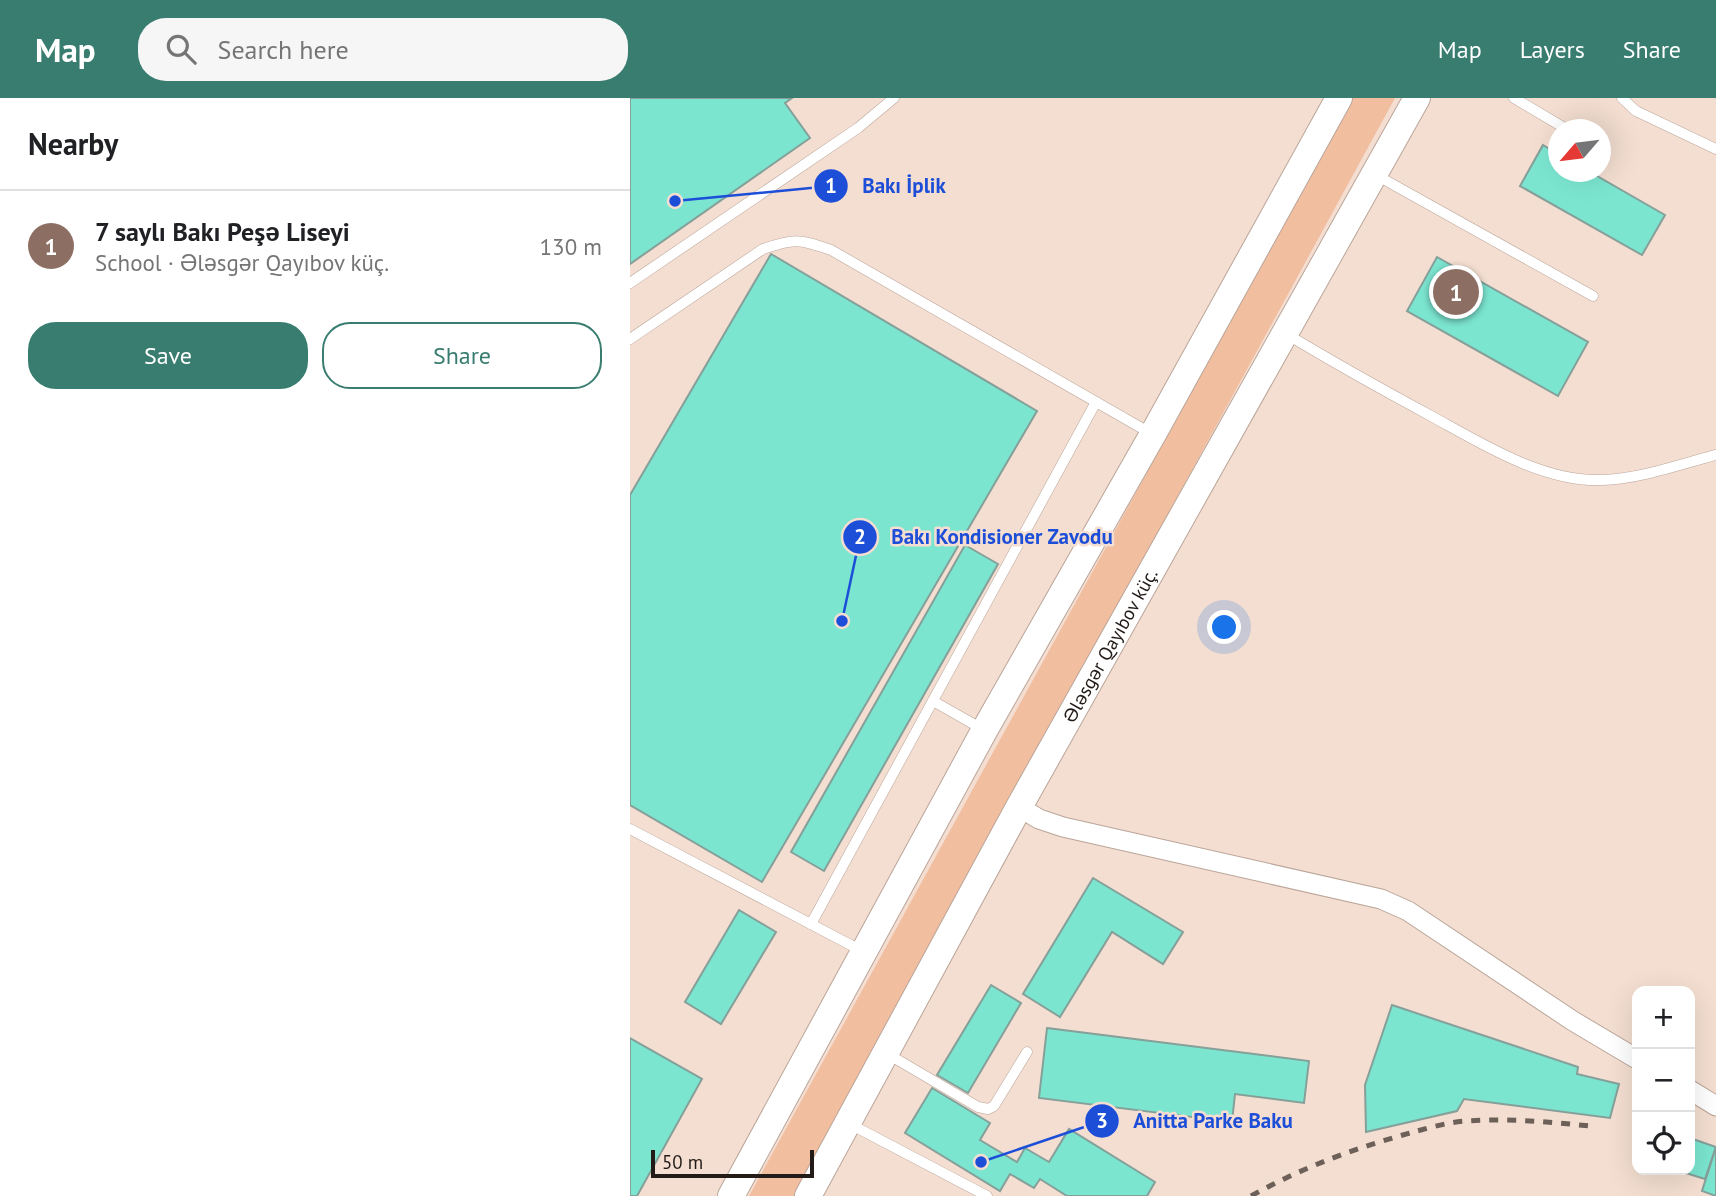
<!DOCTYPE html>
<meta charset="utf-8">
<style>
:root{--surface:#fff;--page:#f6f6f6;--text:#202124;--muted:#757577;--line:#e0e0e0;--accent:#397d70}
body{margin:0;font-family:"PT Sans",sans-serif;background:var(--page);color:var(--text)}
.controls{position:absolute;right:21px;bottom:21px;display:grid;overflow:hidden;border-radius:14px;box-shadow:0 7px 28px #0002}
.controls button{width:63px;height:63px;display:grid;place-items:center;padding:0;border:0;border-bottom:2px solid var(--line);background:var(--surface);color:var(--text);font:35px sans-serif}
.compass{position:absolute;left:918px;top:21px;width:63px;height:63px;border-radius:50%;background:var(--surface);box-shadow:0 7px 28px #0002;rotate:242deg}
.scale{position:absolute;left:21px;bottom:18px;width:163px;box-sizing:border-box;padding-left:7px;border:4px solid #231b17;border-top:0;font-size:19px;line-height:24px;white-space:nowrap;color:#231b17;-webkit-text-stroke:5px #f4ded1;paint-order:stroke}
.you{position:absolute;left:595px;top:530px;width:24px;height:24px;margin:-18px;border:5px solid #fff;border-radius:50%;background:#1a73e8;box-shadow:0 0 0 10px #1a73e833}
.badge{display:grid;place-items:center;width:46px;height:46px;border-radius:50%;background:var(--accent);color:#fff;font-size:23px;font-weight:700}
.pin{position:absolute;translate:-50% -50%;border:4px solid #fff;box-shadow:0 2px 7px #0006}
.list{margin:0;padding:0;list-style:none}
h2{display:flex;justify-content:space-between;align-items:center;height:91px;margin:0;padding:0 28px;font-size:30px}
h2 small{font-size:23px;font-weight:400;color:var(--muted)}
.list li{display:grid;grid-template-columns:46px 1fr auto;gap:21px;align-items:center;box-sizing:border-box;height:112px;padding:0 28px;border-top:2px solid var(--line)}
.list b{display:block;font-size:26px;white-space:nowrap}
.list p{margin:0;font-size:23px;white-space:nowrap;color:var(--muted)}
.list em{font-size:23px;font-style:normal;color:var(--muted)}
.actions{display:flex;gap:14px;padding:21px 28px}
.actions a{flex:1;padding:16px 0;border:2px solid var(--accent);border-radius:28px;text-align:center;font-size:24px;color:var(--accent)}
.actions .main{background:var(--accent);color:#fff}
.icon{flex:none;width:38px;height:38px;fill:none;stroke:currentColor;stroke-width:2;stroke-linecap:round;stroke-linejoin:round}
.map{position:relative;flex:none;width:1086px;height:1098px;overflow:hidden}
header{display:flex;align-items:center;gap:42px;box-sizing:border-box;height:98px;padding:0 35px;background:var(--accent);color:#fff}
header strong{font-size:33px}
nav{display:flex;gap:38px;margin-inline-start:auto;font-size:24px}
.search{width:490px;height:63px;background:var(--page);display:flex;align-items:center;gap:18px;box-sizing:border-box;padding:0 24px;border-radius:28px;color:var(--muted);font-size:26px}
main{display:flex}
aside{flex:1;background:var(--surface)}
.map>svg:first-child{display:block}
.green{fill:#f1bea0}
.building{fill:#7be5d0;stroke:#859f99;stroke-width:2}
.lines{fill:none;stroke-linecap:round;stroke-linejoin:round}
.service-casing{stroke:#baa599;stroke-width:11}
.minor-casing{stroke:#baa599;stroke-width:21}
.secondary-casing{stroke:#baa599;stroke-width:28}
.service{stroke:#fff;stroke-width:10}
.minor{stroke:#fff;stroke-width:19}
.secondary{stroke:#fff;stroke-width:26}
.rail{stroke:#6d6059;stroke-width:5;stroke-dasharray:9 9;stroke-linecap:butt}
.labels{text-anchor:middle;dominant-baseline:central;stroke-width:5;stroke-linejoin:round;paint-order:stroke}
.street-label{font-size:19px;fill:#231b17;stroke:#f4ded1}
.leader{fill:none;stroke:#1d4ed8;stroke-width:2.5}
.callout-dot{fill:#1d4ed8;stroke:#f4ded1;stroke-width:2.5}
.mark-label{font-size:21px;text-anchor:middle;font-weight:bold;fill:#fff}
.callout-label{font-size:21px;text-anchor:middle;font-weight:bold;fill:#1d4ed8;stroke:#f4ded1;stroke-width:5;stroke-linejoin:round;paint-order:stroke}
</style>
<header>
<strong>Map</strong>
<div class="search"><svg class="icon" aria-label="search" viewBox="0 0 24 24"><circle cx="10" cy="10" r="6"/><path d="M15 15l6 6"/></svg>Search here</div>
<nav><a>Map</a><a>Layers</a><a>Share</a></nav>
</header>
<main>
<aside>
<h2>Nearby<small></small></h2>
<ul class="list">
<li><span class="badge" style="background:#8d6e63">1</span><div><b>7 saylı Bakı Peşə Liseyi</b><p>School · Ələsgər Qayıbov küç.</p></div><em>130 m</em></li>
</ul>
<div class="actions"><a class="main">Save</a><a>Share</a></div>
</aside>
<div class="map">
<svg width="1086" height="1098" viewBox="0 0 1086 1098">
<rect width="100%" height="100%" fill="#f4ded1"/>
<polygon class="green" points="723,0 765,0 166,1098 119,1098"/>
<g class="building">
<polygon points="0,0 162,0 155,5 180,40 0,166"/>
<polygon points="913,47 928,56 928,74 960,74 1035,117 1012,157 890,88"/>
<polygon points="141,156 407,313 132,784 0,707 0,397"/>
<polygon points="807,159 958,244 928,298 777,213"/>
<polygon points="335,447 368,466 194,773 161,754"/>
<polygon points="463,780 553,834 533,866 482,834 430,919 393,896"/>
<polygon points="109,812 146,834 91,926 55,904"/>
<polygon points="361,887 391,905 338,995 307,977"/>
<polygon points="762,907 948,969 947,976 989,986 980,1020 834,1001 827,1013 736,1034 735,987"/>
<polygon points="417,930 679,963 674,1005 605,996 602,1024 409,1000"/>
<polygon points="0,940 72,981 7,1098 0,1098"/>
<polygon points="302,990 360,1025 350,1042 387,1064 395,1050 419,1064 439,1031 525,1084 517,1098 437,1098 410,1081 404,1090 380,1076 370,1093 275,1035"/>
<polygon points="1060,1040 1086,1049 1075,1081 1046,1072 1060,1072"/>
<polygon points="1086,1049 1086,1098 1072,1093"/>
</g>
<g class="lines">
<g class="service-casing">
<g id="service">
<polyline points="884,0 938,32"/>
<polyline points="992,0 1006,13 1086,51"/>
<polyline points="746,77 963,198"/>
<polyline points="0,185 228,30 264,0"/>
<path d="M655 235C704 265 753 292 803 319 852 346 913 384 971 382 1009 381 1048 367 1085 357"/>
<path d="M0 241 133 151C165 140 169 141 201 152L522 336"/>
<polyline points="303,603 354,632"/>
<polyline points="0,731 234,854"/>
<polyline points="181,826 466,304"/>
<polyline points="256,955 348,1009 358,1011 364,1008 397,954"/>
<polyline points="218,1025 357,1098"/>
</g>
</g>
<g class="minor-casing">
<g id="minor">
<polyline points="389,709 409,721 433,729 751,801 778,813 943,923 1007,961"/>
<polyline points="1060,992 1086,1008"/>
</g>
</g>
<g class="secondary-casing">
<g id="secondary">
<polyline points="101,1098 354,633 523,336 709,0"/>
<path id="s1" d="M178 1098 389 709 787 0"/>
</g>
</g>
<use href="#service" class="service"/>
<use href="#minor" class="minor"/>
<use href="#secondary" class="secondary"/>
<path class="rail" d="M621 1098C671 1070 725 1050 780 1035 798 1030 818 1024 837 1023 878 1020 919 1024 960 1028"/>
</g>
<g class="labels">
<g class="street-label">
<text stroke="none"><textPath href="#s1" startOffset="628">Ələsgər Qayıbov küç.</textPath></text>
</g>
</g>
<path class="leader" d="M45 103L201 88M212 523L230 439M351 1064L472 1023"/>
<g class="callout-dot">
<circle cx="45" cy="103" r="7"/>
<circle cx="212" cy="523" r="7"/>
<circle cx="351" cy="1064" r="7"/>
<circle cx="201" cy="88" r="18"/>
<circle cx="230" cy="439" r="18"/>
<circle cx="472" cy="1023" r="18"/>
</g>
<g class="mark-label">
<text x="201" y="95">1</text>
<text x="230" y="446">2</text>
<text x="472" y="1030">3</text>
</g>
<g class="callout-label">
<text x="274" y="95">Bakı İplik</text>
<text x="372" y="446">Bakı Kondisioner Zavodu</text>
<text x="583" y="1030">Anitta Parke Baku</text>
</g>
</svg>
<div class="controls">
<button>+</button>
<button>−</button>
<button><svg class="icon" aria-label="locate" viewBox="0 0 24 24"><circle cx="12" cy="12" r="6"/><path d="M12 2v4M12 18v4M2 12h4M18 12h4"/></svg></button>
</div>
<svg class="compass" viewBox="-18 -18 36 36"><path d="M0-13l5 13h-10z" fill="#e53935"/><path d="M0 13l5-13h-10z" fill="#757577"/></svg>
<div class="scale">50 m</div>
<div class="you"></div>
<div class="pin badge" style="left:826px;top:194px;background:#8d6e63">1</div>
</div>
</main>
